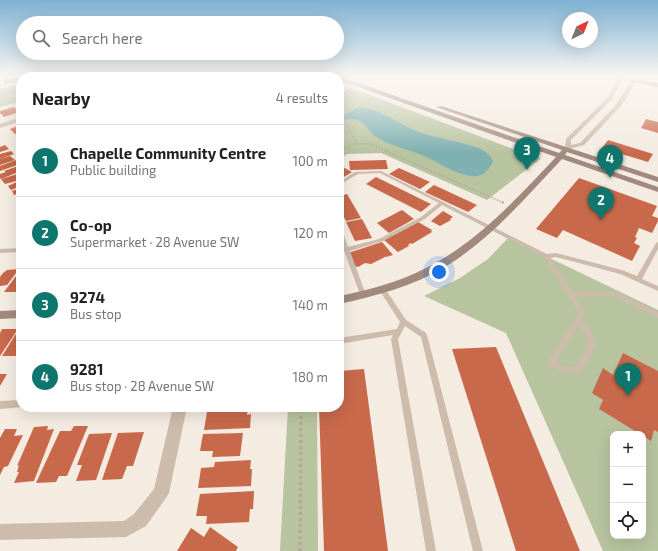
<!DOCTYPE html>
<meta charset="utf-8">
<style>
:root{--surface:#fff;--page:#f6f6f6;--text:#202124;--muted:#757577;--line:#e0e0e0;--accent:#0f766e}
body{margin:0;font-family:"Exo 2",sans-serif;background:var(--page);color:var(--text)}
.controls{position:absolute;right:12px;bottom:12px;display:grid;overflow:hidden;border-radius:8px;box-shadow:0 4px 16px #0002}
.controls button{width:36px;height:36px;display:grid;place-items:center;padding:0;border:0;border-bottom:1px solid var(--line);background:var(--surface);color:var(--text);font:20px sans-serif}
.compass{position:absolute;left:562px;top:12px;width:36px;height:36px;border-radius:50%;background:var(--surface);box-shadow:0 4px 16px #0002;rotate:43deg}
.you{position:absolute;left:439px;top:272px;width:14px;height:14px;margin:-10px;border:3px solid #fff;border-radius:50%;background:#1a73e8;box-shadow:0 0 0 6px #1a73e833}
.badge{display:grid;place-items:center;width:26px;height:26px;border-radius:50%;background:var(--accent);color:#fff;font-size:13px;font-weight:700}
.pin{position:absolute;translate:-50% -33px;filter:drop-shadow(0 1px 2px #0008)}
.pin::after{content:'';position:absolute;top:21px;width:14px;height:12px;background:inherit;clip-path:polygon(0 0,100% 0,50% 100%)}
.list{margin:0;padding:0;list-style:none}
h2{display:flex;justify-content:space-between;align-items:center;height:52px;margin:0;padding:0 16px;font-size:17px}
h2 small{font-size:13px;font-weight:400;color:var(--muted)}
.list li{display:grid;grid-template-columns:26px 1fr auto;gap:12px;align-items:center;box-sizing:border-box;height:72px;padding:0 16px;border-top:1px solid var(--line)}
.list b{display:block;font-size:15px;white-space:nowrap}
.list p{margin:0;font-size:13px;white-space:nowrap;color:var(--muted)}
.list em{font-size:13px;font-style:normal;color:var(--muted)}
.icon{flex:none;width:22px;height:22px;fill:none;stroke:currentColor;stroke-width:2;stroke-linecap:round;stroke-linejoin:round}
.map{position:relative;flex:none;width:658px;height:551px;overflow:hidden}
.search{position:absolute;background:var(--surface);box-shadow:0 4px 16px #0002;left:16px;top:16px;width:328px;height:44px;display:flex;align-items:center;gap:10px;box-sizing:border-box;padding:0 14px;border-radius:22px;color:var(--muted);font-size:15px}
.panel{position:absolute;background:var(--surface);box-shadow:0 4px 16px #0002;left:16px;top:72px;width:328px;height:340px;border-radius:16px}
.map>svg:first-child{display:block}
.green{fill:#b8c4a0;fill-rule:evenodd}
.water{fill:#7fb0b2}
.building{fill:#c8694b}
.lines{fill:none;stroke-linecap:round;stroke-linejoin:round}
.path-far3{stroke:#b9a596;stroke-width:1;stroke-dasharray:1 1;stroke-linecap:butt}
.path-far2{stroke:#b9a596;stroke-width:1.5;stroke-dasharray:1.5 1.5;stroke-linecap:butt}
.path-far1{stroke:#b9a596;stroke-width:2;stroke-dasharray:2 2;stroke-linecap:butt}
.path{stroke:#b9a596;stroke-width:3;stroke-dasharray:3 3;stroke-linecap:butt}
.lane{fill:#cdbbac;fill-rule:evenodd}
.street{fill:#cdbbac;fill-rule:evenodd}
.secondary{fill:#a18a7d;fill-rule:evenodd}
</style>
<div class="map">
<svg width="658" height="551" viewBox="0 0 658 551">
<rect width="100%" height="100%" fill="#f4ebe1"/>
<g class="green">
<polygon points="21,83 21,101 0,107 0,89"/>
<polygon points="351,88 519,151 538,155 540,159 487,200 381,153 347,154 339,159 339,93"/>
<path d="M508 238 658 310V551H603L506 333 424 296 460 278 488 259ZM613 434H643V536H613Z"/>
<polygon points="288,407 317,407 318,551 280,551"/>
</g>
<path class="water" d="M359 107C382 109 398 124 419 132 439 139 461 141 481 149L489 155 493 161C491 166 486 173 481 175 464 181 439 162 424 156 408 149 393 147 378 138 370 133 366 123 357 120 351 118 345 120 339 120V115H345Z"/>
<g class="building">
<polygon points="15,77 17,77 18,81 5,84 4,79"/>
<polygon points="14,107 19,112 4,117 0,113 0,111"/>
<polygon points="646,119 658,122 658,133 641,128"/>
<polygon points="21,125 21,132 15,134 10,129"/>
<polygon points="608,140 653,154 648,162 602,148"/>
<polygon points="5,145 9,149 0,152 0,147"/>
<polygon points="11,151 14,154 0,159 0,154"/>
<polygon points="10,156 15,160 0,165 0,159"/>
<polygon points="16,160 20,164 0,171 0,166"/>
<polygon points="386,160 388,169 350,170 349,161"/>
<polygon points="21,165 21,171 1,179 0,178 0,174 6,172 4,171"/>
<polygon points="339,165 352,172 339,180"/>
<polygon points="399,168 430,182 420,189 389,174"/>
<polygon points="21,173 21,178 16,181 5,184 1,179"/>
<polygon points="376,177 431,204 421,212 366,184"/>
<polygon points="579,178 657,206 652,216 658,218 658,221 652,233 639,228 635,237 637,238 634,243 640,246 632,261 563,230 557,238 536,229"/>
<polygon points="21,180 21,186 11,190 8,186"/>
<polygon points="434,185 477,205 468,212 425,192"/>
<polygon points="21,188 21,193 14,195 12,191"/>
<polygon points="347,194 361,218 346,221 339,208 339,196"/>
<polygon points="402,210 414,219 389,233 377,223"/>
<polygon points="443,211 453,217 450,219 451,220 440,226 431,221"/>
<polygon points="362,219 372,238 355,241 346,222"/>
<polygon points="418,222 432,230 431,231 432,232 412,244 411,243 408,245 409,246 398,252 384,240"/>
<polygon points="382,242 393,255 386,257 383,256 385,257 371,264 365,263 358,267 355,266 348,253"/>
<polygon points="339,260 340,260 343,277 339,277"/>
<polygon points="19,269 7,285 0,286 0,277 3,273 7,270"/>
<polygon points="19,272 21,272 21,288 18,292 4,292"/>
<polygon points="2,329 18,329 0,356 0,333"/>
<polygon points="19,329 21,329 21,351 18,356 2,356"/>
<polygon points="496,347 580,551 516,551 452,349"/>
<polygon points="623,353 658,371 658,432 654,430 651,441 643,436 643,434 640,434 599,409 603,400 592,393 603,368 613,375"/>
<polygon points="364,369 388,551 324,551 319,407 339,407 339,371"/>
<polygon points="0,374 7,374 0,386"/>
<polygon points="221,407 248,407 247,415 251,414 250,428 204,430 207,412 220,412"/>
<polygon points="48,426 47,430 54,429 34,481 14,483 19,472 17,472 19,465 17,466 34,427"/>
<polygon points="74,426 88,426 67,476 59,476 56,482 36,483 60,431 71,431"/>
<polygon points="5,429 17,429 14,436 23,435 8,466 4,467 0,475 0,438"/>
<polygon points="144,432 133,466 127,466 122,479 102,480 118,433"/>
<polygon points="112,433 96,480 76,481 82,465 77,465 89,434"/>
<polygon points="243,433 240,456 212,457 213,451 200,451 203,434"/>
<polygon points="251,460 250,469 252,469 251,486 198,488 201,468 214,467 215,462"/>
<polygon points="254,491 253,509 250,509 249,522 206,524 207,516 196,516 200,494"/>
<polygon points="210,527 238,547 236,551 177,551 191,528 204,537"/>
</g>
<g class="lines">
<g class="path-far3">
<polyline points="133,76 135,77"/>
<polyline points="320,76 322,77"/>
<polyline points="77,77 80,76"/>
<polyline points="0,96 21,89"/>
<polyline points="339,101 354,92"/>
<polyline points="339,113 351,132"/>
</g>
<g class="path-far2">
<polyline points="350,131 357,143"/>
<polyline points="339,151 354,144 370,144 504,203"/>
</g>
<polyline class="path-far1" points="502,202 504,203"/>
<polyline class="path" points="300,551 301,407"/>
<g class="lane">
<path d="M381 171 547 254 556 253 622 270 637 276 656 243 658 242V249L642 279 658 286V291L620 274 556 257 550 258 572 292H614L658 312V318L613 296 575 297 585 313 581 320 591 331 596 346 582 371 566 373 548 366 547 364 548 362 579 313 544 257 442 205 425 219 383 241 350 251 366 295 365 297H361L339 237V228L342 230 348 247 379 239 421 217 439 203 380 173 358 174 339 185V182L355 172ZM578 326 586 334 588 346 577 366 566 367 556 363Z"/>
<polygon points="21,248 21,252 0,253 0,249"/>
<polygon points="380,287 384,287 406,320 426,333 427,335 483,551 473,551 421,337 405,326 398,339 436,551 426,551 391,339 393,335 339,344 339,338 397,329 400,322 380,291 379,289"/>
<polygon points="21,400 21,407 23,407 0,409 0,401"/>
</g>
<g class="street">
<polygon points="158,76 166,76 157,77"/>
<polygon points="253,76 260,76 261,77 254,77"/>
<polygon points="620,76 623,78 612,99 571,140 571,145 580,143 615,106 632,80 636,80 627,98 619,108 584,145 565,150 566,139 608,97 617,78"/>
<polygon points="21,117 21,121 0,128 0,124"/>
<polygon points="173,407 187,407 169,493 166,498 146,526 126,537 0,540 0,524 124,521 134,514 154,489"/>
</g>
<g class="secondary">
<polygon points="607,76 618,76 658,83 658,87"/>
<path d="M337 77H341L559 153 562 150 436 107 441 106 658 177V182L567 152 565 155 658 187V192L562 159C526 197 491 239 445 267 413 286 376 296 339 304V296C369 290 399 282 426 268 478 242 517 198 556 157L339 80V77Z"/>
<polygon points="21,310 21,318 0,319 0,311"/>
</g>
</g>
<linearGradient id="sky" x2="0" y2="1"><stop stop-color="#7eb2d2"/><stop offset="0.5" stop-color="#faf6f2"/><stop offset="1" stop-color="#faf6f2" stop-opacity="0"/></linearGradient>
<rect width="658" height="153" fill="url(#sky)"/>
</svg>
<div class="controls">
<button>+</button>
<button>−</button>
<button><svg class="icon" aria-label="locate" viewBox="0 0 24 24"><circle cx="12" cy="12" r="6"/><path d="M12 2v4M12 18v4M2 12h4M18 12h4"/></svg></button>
</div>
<svg class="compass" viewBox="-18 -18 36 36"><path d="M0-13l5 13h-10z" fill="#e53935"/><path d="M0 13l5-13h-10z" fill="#757577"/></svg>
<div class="you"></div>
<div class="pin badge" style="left:628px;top:396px">1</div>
<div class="pin badge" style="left:601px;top:220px">2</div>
<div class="pin badge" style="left:527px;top:170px">3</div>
<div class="pin badge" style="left:610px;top:178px">4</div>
<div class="search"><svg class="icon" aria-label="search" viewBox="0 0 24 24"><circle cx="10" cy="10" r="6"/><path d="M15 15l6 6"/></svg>Search here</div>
<section class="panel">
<h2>Nearby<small>4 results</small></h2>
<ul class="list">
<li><span class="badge">1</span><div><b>Chapelle Community Centre</b><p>Public building</p></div><em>100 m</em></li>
<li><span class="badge">2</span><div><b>Co-op</b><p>Supermarket · 28 Avenue SW</p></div><em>120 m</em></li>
<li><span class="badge">3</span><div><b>9274</b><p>Bus stop</p></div><em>140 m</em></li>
<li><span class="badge">4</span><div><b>9281</b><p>Bus stop · 28 Avenue SW</p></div><em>180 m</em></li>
</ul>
</section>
</div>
